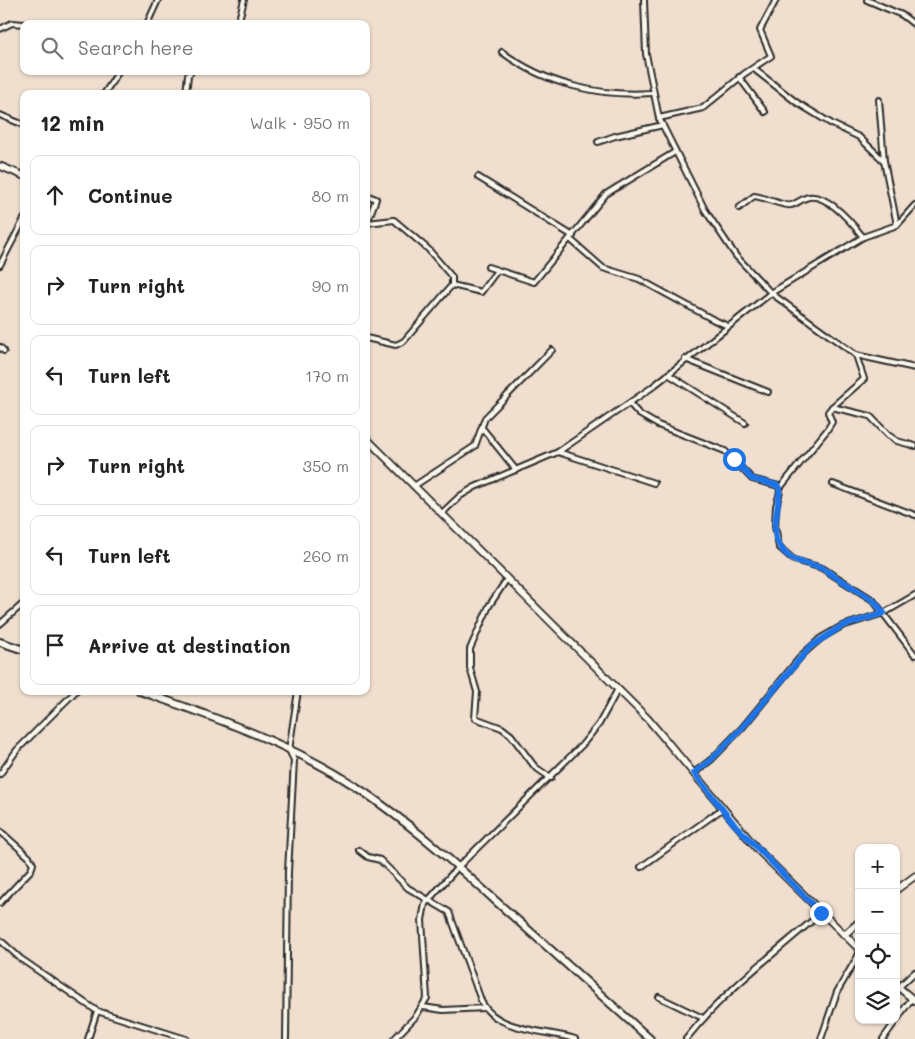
<!DOCTYPE html>
<meta charset="utf-8">
<style>
:root{--surface:#fff;--page:#f6f6f6;--text:#222;--muted:#767676;--line:#e0e0e0}
body{margin:0;font-family:Mali,sans-serif;background:var(--page);color:var(--text)}
.controls{position:absolute;right:15px;bottom:15px;display:grid;overflow:hidden;border-radius:10px;box-shadow:0 1px 4px #0004}
.controls button{width:45px;height:45px;display:grid;place-items:center;padding:0;border:0;border-bottom:1px solid var(--line);background:var(--surface);color:var(--text);font:25px sans-serif}
.stop{position:absolute;width:15px;height:15px;margin:-11px;border:4px solid #1a73e8;border-radius:50%;background:#fff}
.stop.end{background:#1a73e8;border-color:#fff;box-shadow:0 1px 5px #0008}
.list{margin:0;padding:0;list-style:none}
h2{display:flex;justify-content:space-between;align-items:center;height:65px;margin:0;padding:0 20px;font-size:21px}
h2 small{font-size:16px;font-weight:400;color:var(--muted)}
.list li{display:grid;grid-template-columns:32px 1fr auto;gap:15px;align-items:center;box-sizing:border-box;height:80px;margin:0 10px 10px;padding:0 10px;border:1px solid var(--line);border-radius:10px}
.list b{display:block;font-size:19px;white-space:nowrap}
.list em{font-size:16px;font-style:normal;color:var(--muted)}
.icon{flex:none;width:28px;height:28px;fill:none;stroke:currentColor;stroke-width:2;stroke-linecap:round;stroke-linejoin:round}
.map{position:relative;flex:none;width:915px;height:1039px;overflow:hidden}
.search{position:absolute;background:var(--surface);box-shadow:0 1px 4px #0004;left:20px;top:20px;width:350px;height:55px;display:flex;align-items:center;gap:12px;box-sizing:border-box;padding:0 18px;border-radius:10px;color:var(--muted);font-size:19px}
.panel{position:absolute;background:var(--surface);box-shadow:0 1px 4px #0004;left:20px;top:90px;width:350px;height:605px;border-radius:10px}
.map>svg:first-child{display:block}
.lines{fill:none;stroke-linecap:round;stroke-linejoin:round}
.street-casing{stroke:#2b2b2b;stroke-width:8}
.secondary-casing{stroke:#2b2b2b;stroke-width:9}
.primary-casing{stroke:#2b2b2b;stroke-width:10}
.street{stroke:#fbf7ec;stroke-width:4}
.secondary{stroke:#fbf7ec;stroke-width:5.5}
.primary{stroke:#fbf7ec;stroke-width:6}
.route{stroke:#1a73e8;stroke-width:6}
</style>
<div class="map">
<svg width="915" height="1039" viewBox="0 0 915 1039">
<rect width="100%" height="100%" fill="#f0dfce"/>
<filter id="ink" filterUnits="userSpaceOnUse"><feTurbulence type="fractalNoise" baseFrequency=".02" numOctaves="2"/><feDisplacementMap in="SourceGraphic" scale="10" xChannelSelector="R" yChannelSelector="G"/><feConvolveMatrix kernelMatrix="1 2 1 2 8 2 1 2 1" color-interpolation-filters="sRGB"/></filter>
<g filter="url(#ink)">
<g class="lines">
<g class="street-casing">
<g id="street">
<polyline points="644,0 646,54 659,118 705,210 736,256 771,293 856,355 915,368"/>
<polyline points="867,0 902,15 915,25"/>
<polyline points="147,24 158,0"/>
<polyline points="238,24 244,0"/>
<polyline points="0,29 12,23 24,24"/>
<path d="M502 52C545 84 599 97 652 93"/>
<polyline points="754,69 796,102 832,124 859,137 884,161"/>
<polyline points="739,77 765,112"/>
<polyline points="104,94 119,71"/>
<polyline points="186,94 188,75 192,71"/>
<polyline points="879,100 884,161 897,225"/>
<polyline points="0,115 24,125"/>
<polyline points="659,118 703,108 744,74 771,56 760,30 776,0"/>
<polyline points="598,142 615,136 663,125"/>
<polyline points="478,177 573,236"/>
<polyline points="366,195 376,199 367,223"/>
<path d="M739 208 754 196C765 197 784 207 791 205 797 204 802 198 809 197 828 194 852 223 863 237"/>
<polyline points="570,239 603,268 639,279 714,320 728,326"/>
<polyline points="0,265 24,219"/>
<polyline points="488,267 534,282 606,194 675,152"/>
<polyline points="452,285 481,292 496,272"/>
<polyline points="366,338 396,345 404,341 452,285 452,277 428,249 394,220 367,223"/>
<polyline points="0,347 4,351"/>
<polyline points="685,359 768,392"/>
<polyline points="668,374 745,423"/>
<polyline points="630,404 639,414 658,425 725,451 752,479 779,486 780,492 776,506 775,526 779,547 794,560 822,568 873,600 915,655"/>
<polyline points="832,407 870,416 888,435 897,441 915,446"/>
<polyline points="483,429 516,470"/>
<polyline points="558,452 654,483"/>
<polyline points="833,484 915,515"/>
<polyline points="414,486 475,446 485,418 552,350"/>
<polyline points="780,488 827,430 832,422 828,412 832,407 864,379 856,355"/>
<polyline points="442,513 460,496 475,487 558,452 651,388 771,293 863,237 897,225 915,205"/>
<polyline points="507,579 489,606 470,649 470,668 477,692 475,718 502,728 511,735 535,767 551,778"/>
<polyline points="0,624 24,603"/>
<polyline points="694,773 712,759 742,728 802,655 821,638 842,626 884,613 915,595"/>
<polyline points="0,774 17,750 76,691"/>
<polyline points="0,831 29,857 33,864 31,870 0,903"/>
<path d="M359 850 368 857 380 860 408 888 449 912 482 1003C498 1032 548 1030 575 1039"/>
<polyline points="641,867 722,809"/>
<polyline points="0,940 21,959 97,1011 186,1039"/>
<polyline points="899,987 915,972"/>
<polyline points="659,997 703,1018"/>
<polyline points="423,1007 443,1010 485,1008"/>
<polyline points="88,1039 97,1011"/>
<polyline points="286,1039 288,872 294,760 289,750 298,691"/>
<polyline points="394,1039 416,1016 427,998 422,920 425,904 458,867 582,745 599,724 618,689"/>
<path d="M686 1039C725 990 774 954 821 913"/>
<polyline points="821,1039 837,992 859,954"/>
<polyline points="883,1039 912,998"/>
</g>
</g>
<g class="secondary-casing">
<g id="secondary">
<polyline points="0,166 24,176"/>
<polyline points="366,438 648,719 759,851 859,949"/>
<polyline points="896,890 915,876"/>
<polyline points="844,935 859,922"/>
<polyline points="896,985 915,1001"/>
</g>
</g>
<g class="primary-casing">
<g id="primary">
<polyline points="0,642 24,650"/>
<path d="M140 691C213 717 290 743 355 786 406 820 452 861 498 903 549 948 600 994 650 1039"/>
</g>
</g>
<use href="#street" class="street"/>
<use href="#secondary" class="secondary"/>
<use href="#primary" class="primary"/>
</g>
</g>
<g class="lines" filter="url(#ink)">
<polyline class="route" points="734,459 752,479 776,485 780,488 775,526 776,539 783,551 794,560 822,568 831,574 873,600 884,613 842,626 810,647 742,728 712,759 694,773 734,824 821,913"/>
</g>
</svg>
<div class="controls">
<button>+</button>
<button>−</button>
<button><svg class="icon" aria-label="locate" viewBox="0 0 24 24"><circle cx="12" cy="12" r="6"/><path d="M12 2v4M12 18v4M2 12h4M18 12h4"/></svg></button>
<button><svg class="icon" aria-label="layers" viewBox="0 0 24 24"><path d="M12 4l9 5-9 5-9-5zM3 14l9 5 9-5"/></svg></button>
</div>
<div class="stop" style="left:734px;top:459px"></div>
<div class="stop end" style="left:821px;top:913px"></div>
<div class="search"><svg class="icon" aria-label="search" viewBox="0 0 24 24"><circle cx="10" cy="10" r="6"/><path d="M15 15l6 6"/></svg>Search here</div>
<section class="panel">
<h2>12 min<small>Walk · 950 m</small></h2>
<ul class="list">
<li><svg class="icon" aria-label="ahead" viewBox="0 0 24 24"><path d="M12 20V5M6 11l6-6 6 6"/></svg><div><b>Continue</b></div><em>80 m</em></li>
<li><svg class="icon" aria-label="right" viewBox="0 0 24 24"><path d="M7 20v-9h11M14 6l5 5-5 5"/></svg><div><b>Turn right</b></div><em>90 m</em></li>
<li><svg class="icon" aria-label="left" viewBox="0 0 24 24"><path d="M17 20v-9H6M10 6l-5 5 5 5"/></svg><div><b>Turn left</b></div><em>170 m</em></li>
<li><svg class="icon" aria-label="right" viewBox="0 0 24 24"><path d="M7 20v-9h11M14 6l5 5-5 5"/></svg><div><b>Turn right</b></div><em>350 m</em></li>
<li><svg class="icon" aria-label="left" viewBox="0 0 24 24"><path d="M17 20v-9H6M10 6l-5 5 5 5"/></svg><div><b>Turn left</b></div><em>260 m</em></li>
<li><svg class="icon" aria-label="arrive" viewBox="0 0 24 24"><path d="M6 21V4h12l-3 4 3 4H6"/></svg><div><b>Arrive at destination</b></div></li>
</ul>
</section>
</div>
